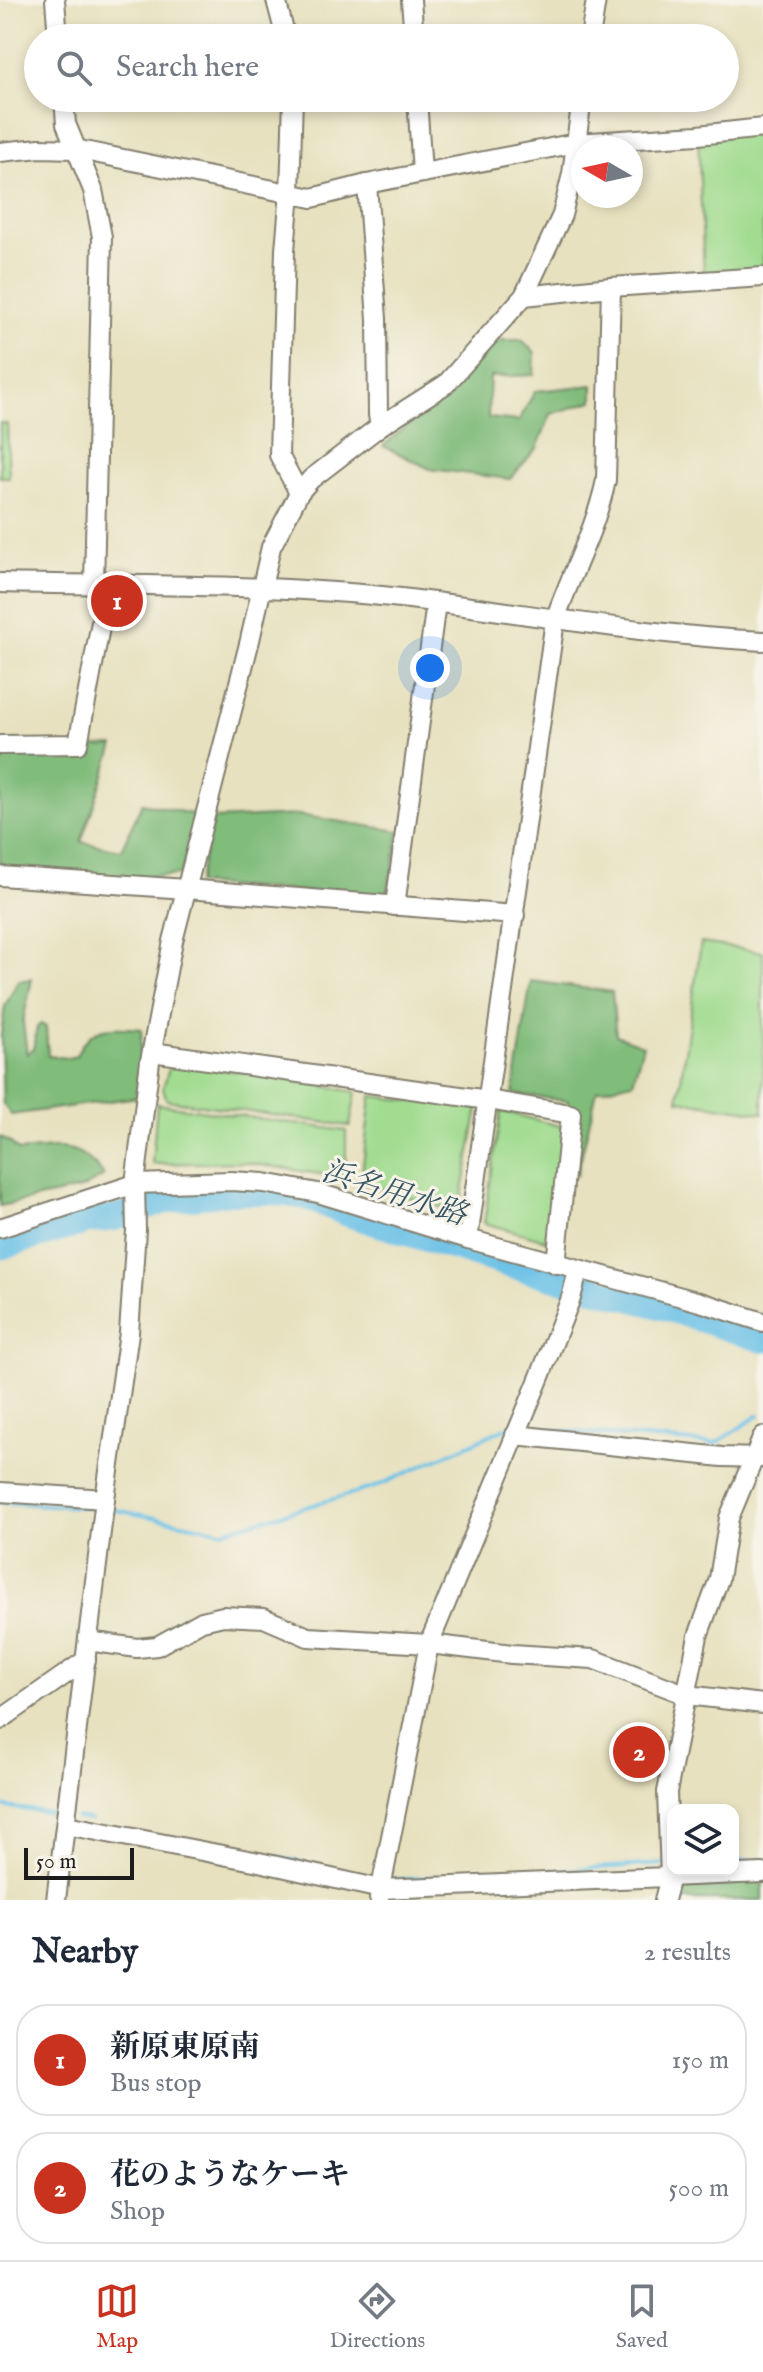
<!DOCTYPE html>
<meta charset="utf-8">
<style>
:root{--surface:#fff;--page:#f2f2f3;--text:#1f2937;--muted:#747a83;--line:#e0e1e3;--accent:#c8321e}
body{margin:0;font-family:"IM FELL English","Noto Serif JP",serif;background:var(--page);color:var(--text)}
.controls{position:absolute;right:24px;bottom:24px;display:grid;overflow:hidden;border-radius:16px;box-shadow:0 4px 12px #0003}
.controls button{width:72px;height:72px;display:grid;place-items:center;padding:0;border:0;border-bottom:2px solid var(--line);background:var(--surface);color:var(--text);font:40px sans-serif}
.compass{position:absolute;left:571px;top:136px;width:72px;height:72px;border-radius:50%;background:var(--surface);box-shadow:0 4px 12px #0003;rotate:279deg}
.scale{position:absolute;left:24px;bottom:20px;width:110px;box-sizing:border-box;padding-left:8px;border:4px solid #1c1c1c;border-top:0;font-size:22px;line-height:28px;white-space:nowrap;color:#1c1c1c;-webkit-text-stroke:6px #f7f3e8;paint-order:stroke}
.you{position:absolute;left:430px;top:668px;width:28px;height:28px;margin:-20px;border:6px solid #fff;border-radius:50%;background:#1a73e8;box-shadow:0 0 0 12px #1a73e833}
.badge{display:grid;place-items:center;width:52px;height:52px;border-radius:50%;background:var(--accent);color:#fff;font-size:26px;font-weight:700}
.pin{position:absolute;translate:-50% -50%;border:4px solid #fff;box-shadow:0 2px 8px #0006}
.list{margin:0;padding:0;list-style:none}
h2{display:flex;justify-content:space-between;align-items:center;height:104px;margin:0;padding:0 32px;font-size:34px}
h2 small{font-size:26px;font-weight:400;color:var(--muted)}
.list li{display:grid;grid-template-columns:52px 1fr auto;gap:24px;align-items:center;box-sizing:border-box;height:112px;margin:0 16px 16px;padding:0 16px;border:2px solid var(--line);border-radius:32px}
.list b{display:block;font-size:30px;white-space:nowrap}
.list p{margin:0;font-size:26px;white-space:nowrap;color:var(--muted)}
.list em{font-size:26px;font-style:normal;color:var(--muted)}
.icon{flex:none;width:44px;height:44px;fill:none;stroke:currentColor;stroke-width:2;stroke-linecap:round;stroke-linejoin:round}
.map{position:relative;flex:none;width:763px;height:1900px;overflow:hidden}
.search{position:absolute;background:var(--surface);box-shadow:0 4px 12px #0003;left:24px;right:24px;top:24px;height:88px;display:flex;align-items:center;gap:20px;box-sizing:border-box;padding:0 28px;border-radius:44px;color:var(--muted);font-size:30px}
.sheet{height:360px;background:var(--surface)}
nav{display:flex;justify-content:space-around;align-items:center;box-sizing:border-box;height:112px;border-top:2px solid var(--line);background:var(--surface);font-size:22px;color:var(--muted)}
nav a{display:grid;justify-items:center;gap:4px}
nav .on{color:var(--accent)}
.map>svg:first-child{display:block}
.green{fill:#a1dc90;stroke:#5e7c56;stroke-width:2}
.forest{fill:#80bc7a;stroke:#4e6c4b;stroke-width:2}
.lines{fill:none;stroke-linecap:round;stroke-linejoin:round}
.stream{stroke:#6ac1e7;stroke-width:4}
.river{stroke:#6ac1e7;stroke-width:26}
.minor-casing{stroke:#827e6e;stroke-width:22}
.minor{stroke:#fff;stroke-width:18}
.labels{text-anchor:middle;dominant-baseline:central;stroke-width:6;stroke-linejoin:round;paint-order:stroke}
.water-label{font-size:30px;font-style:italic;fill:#375663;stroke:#f7f3e8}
</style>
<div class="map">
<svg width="763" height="1900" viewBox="0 0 763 1900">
<rect width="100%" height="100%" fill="#f7f3e8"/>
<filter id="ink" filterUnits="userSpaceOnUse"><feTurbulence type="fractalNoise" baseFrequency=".0125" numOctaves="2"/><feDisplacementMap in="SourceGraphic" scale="16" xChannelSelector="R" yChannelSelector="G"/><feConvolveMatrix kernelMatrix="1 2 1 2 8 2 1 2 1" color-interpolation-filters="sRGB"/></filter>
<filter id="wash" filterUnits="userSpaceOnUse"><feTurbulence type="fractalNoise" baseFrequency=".006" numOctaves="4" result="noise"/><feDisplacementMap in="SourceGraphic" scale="32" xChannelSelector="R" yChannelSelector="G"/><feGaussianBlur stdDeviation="1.8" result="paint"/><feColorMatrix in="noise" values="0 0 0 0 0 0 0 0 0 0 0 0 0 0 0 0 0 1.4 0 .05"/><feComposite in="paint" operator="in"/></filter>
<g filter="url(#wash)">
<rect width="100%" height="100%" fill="#e7e1bf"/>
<g class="green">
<polygon points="763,128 763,275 704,275 698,135"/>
<polygon points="0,423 7,424 9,477 0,477"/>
<polygon points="701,943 763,952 763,1113 678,1100"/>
<polygon points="170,1065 261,1074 356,1092 350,1126 167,1100 163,1088"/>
<polygon points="371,1096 478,1108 459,1213 361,1182"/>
<polygon points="157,1104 346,1131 346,1178 242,1162 152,1164"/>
<polygon points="501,1111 568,1128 546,1240 484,1223"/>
</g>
<g class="forest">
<polygon points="500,340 522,340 535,353 534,375 490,377 488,418 519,421 535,391 593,385 593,401 551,414 537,448 510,479 430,469 383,446 463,377"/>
<polygon points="114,746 81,842 121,850 142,803 196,815 181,875 80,879 0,868 0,751"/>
<polygon points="298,815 400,831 387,898 197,884 213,819"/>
<path d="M32 979 23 1022 27 1054 33 1049 37 1027 41 1024 46 1027 48 1056 68 1058 76 1056C90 1023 112 1027 142 1029L137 1097 11 1115 3 1104 1 1035 5 1006 18 981Z"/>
<polygon points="531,981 612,992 616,1035 643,1045 633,1082 597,1090 577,1175 568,1174 568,1101 513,1094"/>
<path d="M0 1137 10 1142 19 1151C59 1148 77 1140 104 1176L81 1189 0 1206Z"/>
<polygon points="763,1881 763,1900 670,1900 675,1883"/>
</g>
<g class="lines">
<g class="stream">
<polyline points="540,1429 715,1444 759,1415"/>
<polyline points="0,1502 95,1508"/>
<polyline points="116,1510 223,1531 375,1487 510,1426"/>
<polyline points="0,1806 58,1814"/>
<polyline points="76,1818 90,1820"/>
<polyline points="275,1857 358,1874"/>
<polyline points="733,1861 763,1860"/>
<polyline points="391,1880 664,1864"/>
</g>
<polyline class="river" points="0,1247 89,1221 115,1218 169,1200 229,1192 272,1192 306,1197 348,1214 512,1266 663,1307 763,1340"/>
</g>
</g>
<g filter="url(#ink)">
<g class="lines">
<g class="minor-casing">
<g id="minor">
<polyline points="55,0 58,38"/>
<polyline points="276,0 286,38"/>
<polyline points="411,0 414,38"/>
<polyline points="590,38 596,0"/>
<polyline points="64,98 66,124 93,190 102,237 94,585"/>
<polyline points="293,98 290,192 285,250 279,455 299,493"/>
<polyline points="417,98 422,173"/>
<polyline points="0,152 40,148 75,149 312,198 367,184 576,143 698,135 763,128"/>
<polyline points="367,184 377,319 378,415 380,426"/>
<polyline points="524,296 611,287 763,277"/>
<path d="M0 583C133 586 269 583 401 598 522 612 641 635 763 641"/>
<polyline points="0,745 78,744 108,585"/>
<polyline points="0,876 186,889 515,915"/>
<polyline points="395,906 436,603"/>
<polyline points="152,1052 488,1100 571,1114 556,1264"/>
<polyline points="0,1228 135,1184 231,1181 264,1183 318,1193 468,1239 700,1302 763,1322"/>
<path d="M468 1239 555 620C571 573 596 529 606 480L611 287"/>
<polyline points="515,1435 722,1457 763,1458"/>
<polyline points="0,1492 105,1499"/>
<polyline points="88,1641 137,1648 157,1646 202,1621 223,1616 264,1618 308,1637 429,1644 512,1654 593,1659 687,1695 763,1704"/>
<polyline points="0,1720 86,1660"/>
<polyline points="66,1825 259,1862 381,1889 763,1873"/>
<polyline points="379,1898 429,1644 539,1379 571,1298 578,1271"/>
<polyline points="56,1900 105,1499 129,1333 136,1230 135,1184 150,1061 173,941 250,640 271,547 299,493 311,479 380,426 446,384 524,296 562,215 572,174 582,98"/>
<polyline points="664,1900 670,1877 667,1792 698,1636 719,1579 729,1518 763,1436"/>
</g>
</g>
<use href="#minor" class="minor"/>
</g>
</g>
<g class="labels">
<g class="water-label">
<text transform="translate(394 1194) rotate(18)">浜名用水路</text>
</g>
</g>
</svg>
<div class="controls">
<button><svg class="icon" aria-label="layers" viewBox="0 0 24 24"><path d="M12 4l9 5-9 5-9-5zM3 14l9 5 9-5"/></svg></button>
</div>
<svg class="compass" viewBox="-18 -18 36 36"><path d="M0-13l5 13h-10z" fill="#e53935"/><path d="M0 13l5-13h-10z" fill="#747a83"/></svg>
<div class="scale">50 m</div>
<div class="you"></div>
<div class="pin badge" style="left:117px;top:601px">1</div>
<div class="pin badge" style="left:639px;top:1752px">2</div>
<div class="search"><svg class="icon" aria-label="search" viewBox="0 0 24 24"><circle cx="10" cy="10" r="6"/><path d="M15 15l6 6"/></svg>Search here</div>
</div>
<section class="sheet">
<h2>Nearby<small>2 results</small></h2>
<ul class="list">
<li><span class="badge">1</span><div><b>新原東原南</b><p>Bus stop</p></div><em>150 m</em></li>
<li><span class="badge">2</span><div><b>花のようなケーキ</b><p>Shop</p></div><em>500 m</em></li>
</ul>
</section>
<nav>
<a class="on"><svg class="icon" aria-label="map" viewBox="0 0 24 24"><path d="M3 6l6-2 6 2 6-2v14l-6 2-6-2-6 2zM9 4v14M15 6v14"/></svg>Map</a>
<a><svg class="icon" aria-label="directions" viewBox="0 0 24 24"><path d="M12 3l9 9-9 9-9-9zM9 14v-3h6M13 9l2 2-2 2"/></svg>Directions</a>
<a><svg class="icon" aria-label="saved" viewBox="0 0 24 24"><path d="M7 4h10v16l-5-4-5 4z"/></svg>Saved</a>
</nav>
